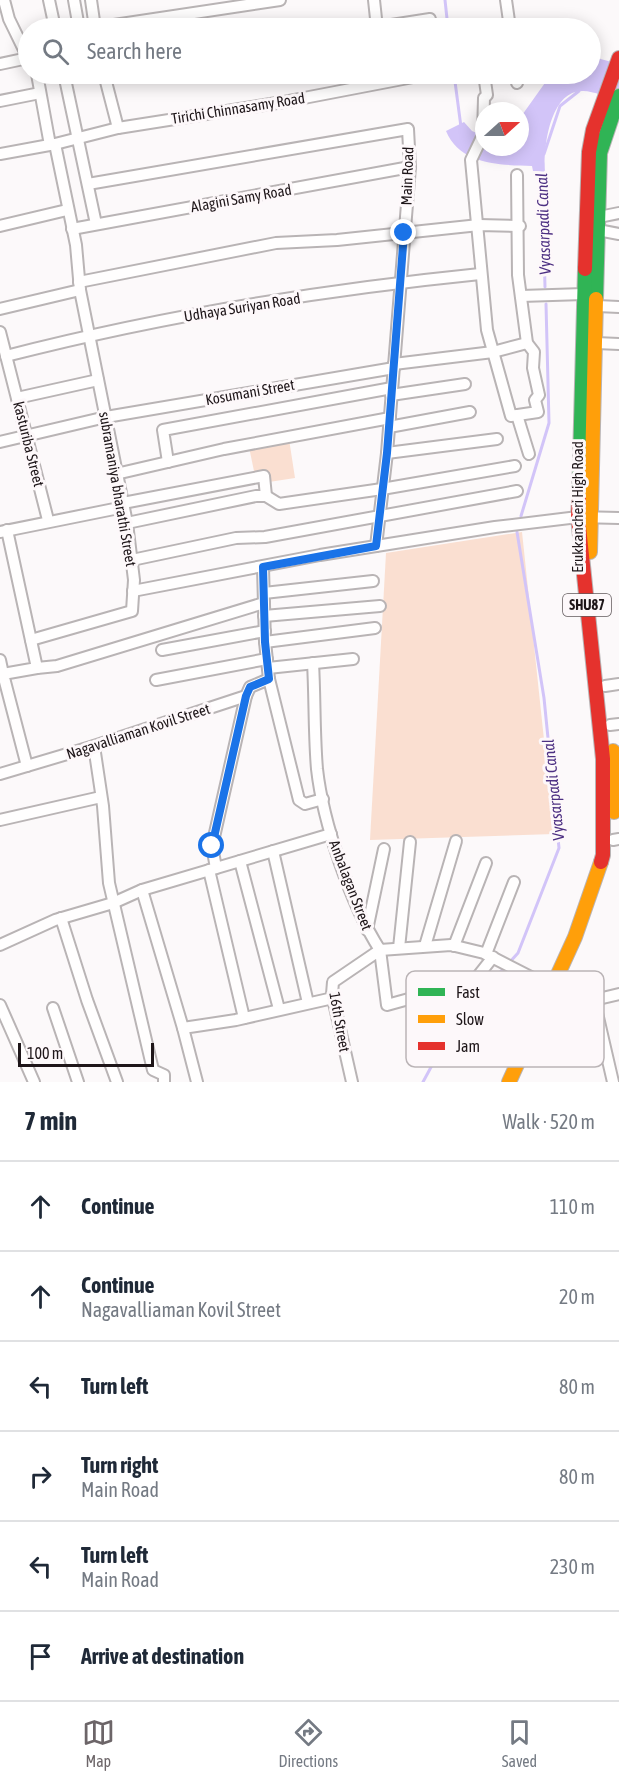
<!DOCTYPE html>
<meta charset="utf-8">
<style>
:root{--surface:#fff;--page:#f6f6f7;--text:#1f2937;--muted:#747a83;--line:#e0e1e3;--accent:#6c6568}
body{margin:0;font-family:"Asap Condensed",sans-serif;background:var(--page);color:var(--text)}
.compass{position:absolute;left:475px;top:102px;width:54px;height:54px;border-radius:50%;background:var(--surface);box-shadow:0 3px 15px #0003;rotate:69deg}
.scale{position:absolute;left:18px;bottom:15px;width:136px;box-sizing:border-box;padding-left:6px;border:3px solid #1e1619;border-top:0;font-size:16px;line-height:21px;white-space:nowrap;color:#1e1619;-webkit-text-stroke:4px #fdf8fa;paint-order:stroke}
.stop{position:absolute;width:18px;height:18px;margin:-14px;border:4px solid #1a73e8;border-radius:50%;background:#fff}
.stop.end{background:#1a73e8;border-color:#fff;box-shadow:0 2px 6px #0008}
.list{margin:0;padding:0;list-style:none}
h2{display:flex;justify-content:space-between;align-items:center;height:78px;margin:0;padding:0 24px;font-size:26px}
h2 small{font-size:20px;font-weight:400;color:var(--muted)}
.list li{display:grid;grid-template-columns:39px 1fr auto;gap:18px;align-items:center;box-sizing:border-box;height:90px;padding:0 24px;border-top:2px solid var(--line)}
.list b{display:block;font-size:22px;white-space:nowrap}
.list p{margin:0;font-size:20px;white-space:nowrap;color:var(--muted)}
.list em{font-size:20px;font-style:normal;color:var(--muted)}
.icon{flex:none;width:33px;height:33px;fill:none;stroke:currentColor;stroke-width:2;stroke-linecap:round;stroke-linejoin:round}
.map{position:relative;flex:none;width:619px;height:1082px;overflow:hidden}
.search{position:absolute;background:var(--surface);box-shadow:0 3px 15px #0003;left:18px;right:18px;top:18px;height:66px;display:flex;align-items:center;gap:15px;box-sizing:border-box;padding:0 21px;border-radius:33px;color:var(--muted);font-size:22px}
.sheet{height:618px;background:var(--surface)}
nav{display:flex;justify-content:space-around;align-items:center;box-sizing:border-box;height:84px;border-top:2px solid var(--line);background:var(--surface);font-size:16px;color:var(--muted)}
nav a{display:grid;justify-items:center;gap:3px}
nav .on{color:var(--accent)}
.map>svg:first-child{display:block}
.green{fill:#fadfd1}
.water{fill:#d2c4f8}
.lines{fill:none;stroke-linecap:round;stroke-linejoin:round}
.stream{stroke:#d2c4f8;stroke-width:3}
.street-casing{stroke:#b9b4b5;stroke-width:14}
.fast-casing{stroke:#b9b4b5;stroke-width:16}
.slow-casing{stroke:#b9b4b5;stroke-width:16}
.jam-casing{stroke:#b9b4b5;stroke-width:16}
.street{stroke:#fffefe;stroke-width:10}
.fast{stroke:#30b455;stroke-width:14}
.slow{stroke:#ff9f0a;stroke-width:14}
.jam{stroke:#e5322d;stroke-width:14}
.route{stroke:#1a73e8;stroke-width:8}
.labels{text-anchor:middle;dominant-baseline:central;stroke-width:6;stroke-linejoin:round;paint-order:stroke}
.shield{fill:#fdf8fa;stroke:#615a5c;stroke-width:1.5}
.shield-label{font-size:14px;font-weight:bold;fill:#1e1619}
.street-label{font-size:15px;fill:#1e1619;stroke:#fdf8fa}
.water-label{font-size:16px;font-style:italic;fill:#4d3083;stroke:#fdf8fa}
.key{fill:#fdf8fa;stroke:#bab4b6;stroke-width:1.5}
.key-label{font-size:16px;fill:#1e1619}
</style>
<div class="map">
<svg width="619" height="1082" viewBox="0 0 619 1082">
<rect width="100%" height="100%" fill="#fcf9fa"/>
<g class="green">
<polygon points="289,439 295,478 269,482 255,476 249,447"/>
<polygon points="522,532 554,834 370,840 386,553"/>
</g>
<path class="water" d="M597 58 619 64V101C608 98 594 91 583 91 550 90 543 148 545 172L533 171 532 166C500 165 460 165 446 131L464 122 472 131 484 136V147H520V118L547 80 555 74H590L591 59Z"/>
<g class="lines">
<g class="stream">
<polyline points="445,0 448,28"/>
<polyline points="454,74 461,127"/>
<polyline points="544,154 560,106 579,91"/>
<polyline points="542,169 545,287"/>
<polyline points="521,516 549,423 546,304"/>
<polyline points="509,963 518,953 559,848 544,698 517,532"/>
<polyline points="423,1082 457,1019 504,968"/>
</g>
<g class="street-casing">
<g id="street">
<polyline points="4,0 9,19 28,58"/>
<polyline points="49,0 55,28"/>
<polyline points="74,0 79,28"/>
<polyline points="91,0 95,28"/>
<polyline points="374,0 377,28"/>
<polyline points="506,0 510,28"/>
<polyline points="94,28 280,0"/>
<polyline points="372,28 430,19"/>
<polyline points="0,64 28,58"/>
<polyline points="37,74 50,145"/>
<polyline points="64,74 96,224"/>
<polyline points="104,74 118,128"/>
<polyline points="484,74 487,95 484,98 483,135 471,160 487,330 511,416 538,412 535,400 539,395 533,368 534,352 527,343 518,275 517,175"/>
<polyline points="516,74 517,83"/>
<polyline points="0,101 40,93"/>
<polyline points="0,154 55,144 118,128 283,102 429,74"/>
<polyline points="88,184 408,129 410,167 387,453 376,546"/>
<polyline points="599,217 619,213"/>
<polyline points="0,226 67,210"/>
<polyline points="72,229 410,167"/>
<polyline points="598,230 619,234"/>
<polyline points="79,282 276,243 337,240 479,225 520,226"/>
<polyline points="521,296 584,294"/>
<polyline points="597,306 619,307"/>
<polyline points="0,309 80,290"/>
<polyline points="0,332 48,520"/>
<polyline points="596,343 619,344"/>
<path d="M6 356C161 316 321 290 480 274"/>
<polyline points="394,364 493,352 527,343"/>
<polyline points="391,395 465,384"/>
<polyline points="17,398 98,380"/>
<polyline points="517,415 529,454"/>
<polyline points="389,427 470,412"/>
<polyline points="0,442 106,417 394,368"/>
<polyline points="387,453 497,439"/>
<polyline points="168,462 163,430 392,388"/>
<polyline points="116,474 224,449 390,418"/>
<polyline points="123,503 264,476 266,496"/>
<polyline points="127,523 256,496 266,496 279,504 382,489 515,466"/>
<polyline points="7,530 37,668 3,674 27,766"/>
<polyline points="0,532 124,507"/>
<polyline points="132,560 236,538 265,537 517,491"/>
<polyline points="263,567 265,642 269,679 299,800 305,804 323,799"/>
<polyline points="133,591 320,555 495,527 578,517 619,518"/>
<polyline points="264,593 373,581"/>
<polyline points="264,616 380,606"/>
<polyline points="31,640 132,611 134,580 127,523 80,290 76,245 55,144"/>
<polyline points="265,642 375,628"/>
<polyline points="162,650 265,631"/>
<polyline points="0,660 3,674"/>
<path d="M313 663C315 698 314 734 317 769 323 823 351 905 380 950L451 945 484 953 562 993 594 1000 619 994"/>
<polyline points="37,668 57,666 264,603"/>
<polyline points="268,668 353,659"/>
<polyline points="156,680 267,659"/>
<polyline points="605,686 619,684"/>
<polyline points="610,725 619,724"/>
<polyline points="94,746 103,806 109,883 153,1070 164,1075 164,1082"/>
<polyline points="0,774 94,746 246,696 250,687 269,679"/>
<polyline points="0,820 101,797"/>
<polyline points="613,840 619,839"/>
<polyline points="273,851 308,1003"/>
<polyline points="240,861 279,1009"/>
<polyline points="216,868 212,846 246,696"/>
<polyline points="209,870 244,1018"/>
<polyline points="142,890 183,1028"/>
<polyline points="61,918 87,1000 117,1082"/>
<polyline points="367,930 384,849"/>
<polyline points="0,945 55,920 113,903 142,890 331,834"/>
<polyline points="425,946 456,841"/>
<polyline points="454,946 486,863"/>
<polyline points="399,948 410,842"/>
<polyline points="486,954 514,882"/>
<polyline points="594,1000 613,1082"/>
<polyline points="0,1005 34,1082"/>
<polyline points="53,1008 78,1082"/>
<polyline points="197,1082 183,1028 236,1020 333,998"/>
<polyline points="352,1082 332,994 333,982 380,950 387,1005 474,981 493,957"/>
</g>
</g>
<g class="fast-casing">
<g id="fast">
<polyline points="596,299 600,153 619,96"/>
<polyline points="579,499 585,269"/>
</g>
</g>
<g class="slow-casing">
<g id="slow">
<polyline points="590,552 596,299"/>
<polyline points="613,751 614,812"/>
<polyline points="509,1082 575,937 601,862"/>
</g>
</g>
<g class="jam-casing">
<g id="jam">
<polyline points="585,269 589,152 593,130 619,58"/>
<polyline points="579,499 578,517 603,759 603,855 601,862"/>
</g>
</g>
<use href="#street" class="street"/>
<use href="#fast" class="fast"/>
<use href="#slow" class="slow"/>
<use href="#jam" class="jam"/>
</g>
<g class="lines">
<polyline class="route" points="212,846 246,696 250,687 269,679 265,642 263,567 376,546 387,453 404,233"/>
</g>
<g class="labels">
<rect class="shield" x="563" y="594" width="48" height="22" rx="4.5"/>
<g class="shield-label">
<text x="587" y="605">SHU87</text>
</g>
<g class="street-label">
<text transform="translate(238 108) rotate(-9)">Tirichi Chinnasamy Road</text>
<text transform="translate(407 176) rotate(-88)">Main Road</text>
<text transform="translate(241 198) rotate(-10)">Alagini Samy Road</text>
<text transform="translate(242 307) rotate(-9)">Udhaya Suriyan Road</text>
<text transform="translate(250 392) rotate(-10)">Kosumani Street</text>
<text transform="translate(29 444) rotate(76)">kasturiba Street</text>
<text transform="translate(118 489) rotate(80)">subramaniya bharathi Street</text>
<text transform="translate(577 507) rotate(-90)">Erukkancheri High Road</text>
<text transform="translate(138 731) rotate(-18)">Nagavalliaman Kovil Street</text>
<text transform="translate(351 885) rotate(69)">Anbalagan Street</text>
<text transform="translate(340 1022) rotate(80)">16th Street</text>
</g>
<g class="water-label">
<text transform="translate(543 224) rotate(-92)">Vyasarpadi Canal</text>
<text transform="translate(553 790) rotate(-96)">Vyasarpadi Canal</text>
</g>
</g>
<rect x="406" y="971" width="198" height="96" rx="9" class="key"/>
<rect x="418" y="988" width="27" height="8" fill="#30b455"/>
<rect x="418" y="1015" width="27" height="8" fill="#ff9f0a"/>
<rect x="418" y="1042" width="27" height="8" fill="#e5322d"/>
<g class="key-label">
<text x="456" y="998">Fast</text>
<text x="456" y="1025">Slow</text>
<text x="456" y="1052">Jam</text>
</g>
</svg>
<svg class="compass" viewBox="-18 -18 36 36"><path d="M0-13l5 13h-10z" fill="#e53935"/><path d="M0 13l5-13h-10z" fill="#747a83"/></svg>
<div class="scale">100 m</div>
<div class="stop" style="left:212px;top:846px"></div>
<div class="stop end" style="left:404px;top:233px"></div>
<div class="search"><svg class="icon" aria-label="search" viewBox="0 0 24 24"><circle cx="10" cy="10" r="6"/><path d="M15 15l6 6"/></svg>Search here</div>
</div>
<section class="sheet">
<h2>7 min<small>Walk · 520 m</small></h2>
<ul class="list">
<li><svg class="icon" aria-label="ahead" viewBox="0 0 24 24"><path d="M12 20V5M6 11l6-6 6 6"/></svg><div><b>Continue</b></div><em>110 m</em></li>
<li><svg class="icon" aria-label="ahead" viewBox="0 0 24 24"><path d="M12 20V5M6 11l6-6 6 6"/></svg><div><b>Continue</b><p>Nagavalliaman Kovil Street</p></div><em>20 m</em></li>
<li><svg class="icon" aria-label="left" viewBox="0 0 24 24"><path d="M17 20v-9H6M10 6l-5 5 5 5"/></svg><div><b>Turn left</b></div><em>80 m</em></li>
<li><svg class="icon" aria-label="right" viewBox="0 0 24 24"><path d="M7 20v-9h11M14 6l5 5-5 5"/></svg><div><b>Turn right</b><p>Main Road</p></div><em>80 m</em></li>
<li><svg class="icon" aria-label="left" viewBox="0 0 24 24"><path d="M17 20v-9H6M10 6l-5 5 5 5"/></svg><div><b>Turn left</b><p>Main Road</p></div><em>230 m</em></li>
<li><svg class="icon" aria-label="arrive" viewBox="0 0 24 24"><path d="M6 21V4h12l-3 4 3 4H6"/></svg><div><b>Arrive at destination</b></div></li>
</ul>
</section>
<nav>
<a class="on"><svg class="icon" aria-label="map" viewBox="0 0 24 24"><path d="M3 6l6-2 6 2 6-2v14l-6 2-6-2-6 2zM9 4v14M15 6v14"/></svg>Map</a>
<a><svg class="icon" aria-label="directions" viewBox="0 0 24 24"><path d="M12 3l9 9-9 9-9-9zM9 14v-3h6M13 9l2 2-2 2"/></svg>Directions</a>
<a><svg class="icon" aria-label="saved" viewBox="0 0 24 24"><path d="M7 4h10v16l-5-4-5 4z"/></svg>Saved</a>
</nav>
